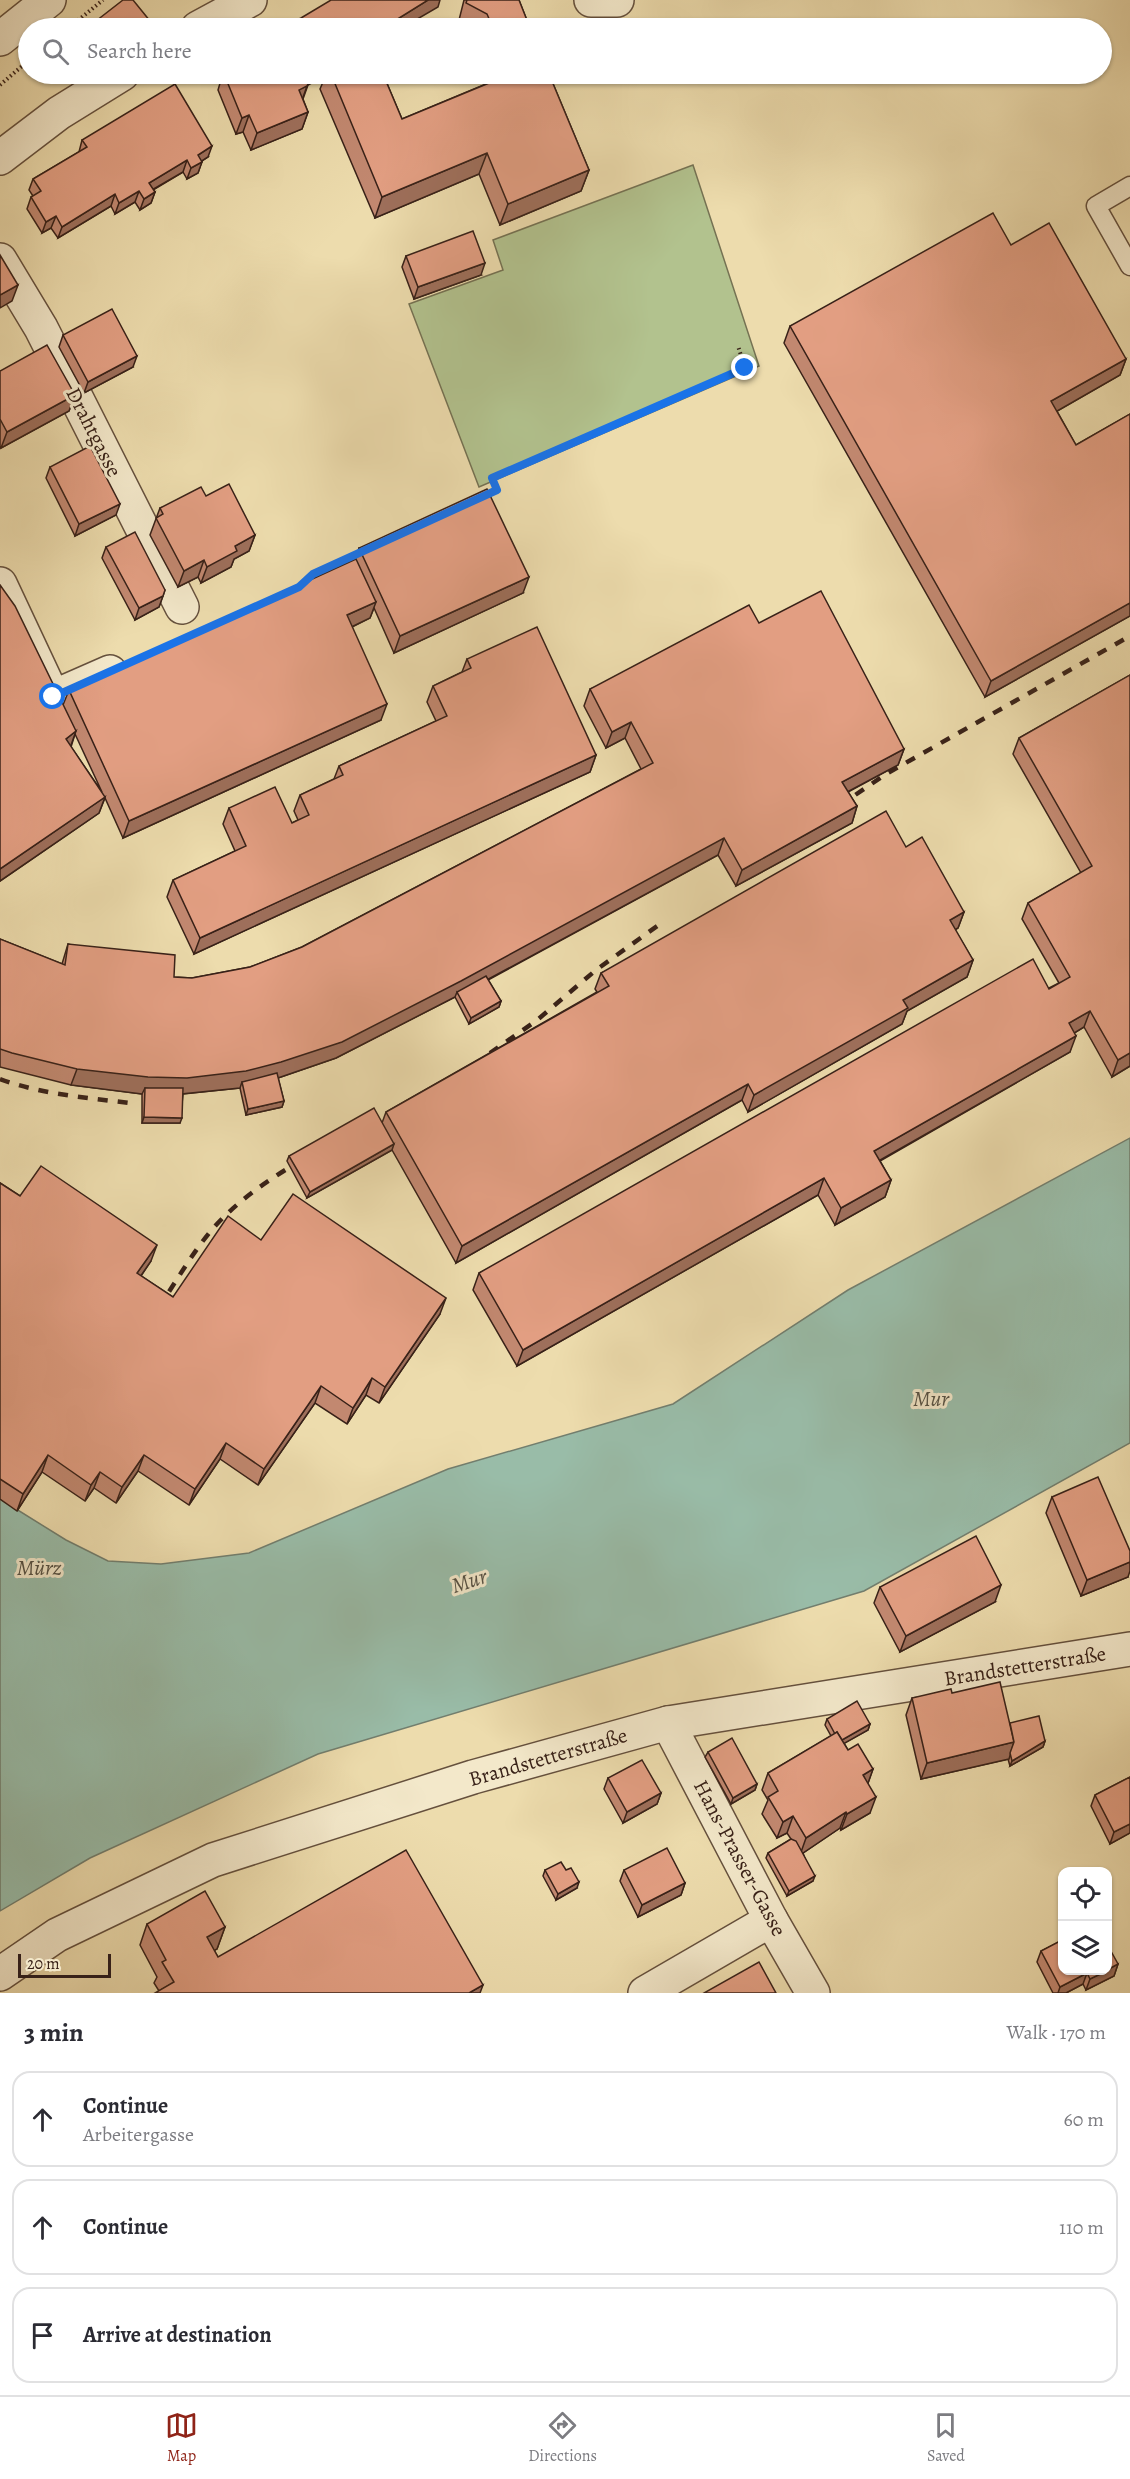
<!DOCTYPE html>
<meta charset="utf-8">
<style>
:root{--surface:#fff;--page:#f7f7f7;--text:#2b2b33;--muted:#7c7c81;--line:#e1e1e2;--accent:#8f2418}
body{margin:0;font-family:Alegreya,serif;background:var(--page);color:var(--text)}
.controls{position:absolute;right:18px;bottom:18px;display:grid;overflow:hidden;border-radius:12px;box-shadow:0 2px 4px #0004}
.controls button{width:54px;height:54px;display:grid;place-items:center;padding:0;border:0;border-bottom:2px solid var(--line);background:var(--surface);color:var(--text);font:30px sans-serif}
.scale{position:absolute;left:18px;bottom:15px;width:93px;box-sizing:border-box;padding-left:6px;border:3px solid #382118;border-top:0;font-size:16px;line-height:21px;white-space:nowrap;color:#382118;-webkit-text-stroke:4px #f3e8ca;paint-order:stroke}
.stop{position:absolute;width:18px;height:18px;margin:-14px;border:4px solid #1a73e8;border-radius:50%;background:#fff}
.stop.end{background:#1a73e8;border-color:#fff;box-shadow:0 2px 6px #0008}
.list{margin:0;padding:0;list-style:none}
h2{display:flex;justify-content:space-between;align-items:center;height:78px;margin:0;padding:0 24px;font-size:26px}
h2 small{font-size:20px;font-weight:400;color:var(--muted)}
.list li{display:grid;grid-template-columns:39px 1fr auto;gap:18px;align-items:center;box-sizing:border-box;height:96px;margin:0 12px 12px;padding:0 12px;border:2px solid var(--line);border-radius:18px}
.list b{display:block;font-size:22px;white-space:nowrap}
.list p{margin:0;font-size:20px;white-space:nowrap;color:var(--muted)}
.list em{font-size:20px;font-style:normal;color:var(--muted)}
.icon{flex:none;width:33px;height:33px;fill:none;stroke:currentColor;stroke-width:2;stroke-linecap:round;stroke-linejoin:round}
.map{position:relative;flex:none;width:1130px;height:1993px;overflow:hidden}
.search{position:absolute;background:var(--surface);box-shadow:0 2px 4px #0004;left:18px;right:18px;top:18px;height:66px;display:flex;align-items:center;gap:15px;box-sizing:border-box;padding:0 21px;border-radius:33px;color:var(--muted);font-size:22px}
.sheet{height:402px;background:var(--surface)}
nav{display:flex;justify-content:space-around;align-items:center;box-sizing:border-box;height:84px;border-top:2px solid var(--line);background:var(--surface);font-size:16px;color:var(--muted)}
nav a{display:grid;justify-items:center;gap:3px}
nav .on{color:var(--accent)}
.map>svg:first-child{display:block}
.green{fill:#b2c28e;stroke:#757253;stroke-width:1.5}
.water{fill:#99bca8;stroke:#727e6e;stroke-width:1.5}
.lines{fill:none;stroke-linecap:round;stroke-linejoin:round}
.lane-casing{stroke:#65503d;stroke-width:21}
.street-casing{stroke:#65503d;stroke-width:36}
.path{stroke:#382118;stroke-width:4;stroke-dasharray:1.5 3;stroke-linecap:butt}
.lane{stroke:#f3e8ca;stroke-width:18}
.street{stroke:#f3e8ca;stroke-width:33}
.rail{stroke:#382118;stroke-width:4.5;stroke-dasharray:10 10;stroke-linecap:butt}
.wall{fill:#c28870;stroke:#382118;stroke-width:1.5;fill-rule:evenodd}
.shaded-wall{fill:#9e6f5b;stroke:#382118;stroke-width:1.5}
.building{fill:#e29e82;stroke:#382118;stroke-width:1.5}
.route{stroke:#1a73e8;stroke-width:8}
.labels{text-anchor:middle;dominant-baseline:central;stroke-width:6;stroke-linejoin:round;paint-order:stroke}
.street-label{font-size:21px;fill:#382118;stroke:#f3e8ca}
.water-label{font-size:22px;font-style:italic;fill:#555043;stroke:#f3e8ca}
</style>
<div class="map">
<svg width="1130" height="1993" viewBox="0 0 1130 1993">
<rect width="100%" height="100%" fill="#eddcad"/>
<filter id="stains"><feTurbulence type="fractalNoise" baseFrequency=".00333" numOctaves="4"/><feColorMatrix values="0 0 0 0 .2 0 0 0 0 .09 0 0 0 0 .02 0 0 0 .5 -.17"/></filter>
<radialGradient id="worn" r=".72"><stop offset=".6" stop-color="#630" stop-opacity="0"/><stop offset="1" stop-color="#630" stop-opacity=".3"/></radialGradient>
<polygon class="green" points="693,165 759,366 479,487 409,304 503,270 493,240"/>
<polygon class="water" points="1130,1138 1130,1443 864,1591 318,1754 90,1858 0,1911 0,1499 66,1540 108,1561 161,1564 249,1553 448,1469 673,1404 848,1290"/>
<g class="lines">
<g class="lane-casing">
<polyline id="lane" points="1130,186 1096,206 1130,266"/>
</g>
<g class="street-casing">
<g id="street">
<polyline points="591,0 617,0"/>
<polyline points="198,28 250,0"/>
<polyline points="0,39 49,0"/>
<polyline points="0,158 59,113 122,74"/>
<polyline points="0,260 41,328 182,607"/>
<polyline points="0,584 53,697 110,672"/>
<polyline points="668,1723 771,1920 813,1993"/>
<polyline points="0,1974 57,1935 213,1860 473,1777 668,1723 1130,1649"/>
<polyline points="645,1993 771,1920"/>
</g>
</g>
<g class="path">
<polyline points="71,26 103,0"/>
<polyline points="0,85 28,61"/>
<polyline points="487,495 497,490 492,478 745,368 738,346"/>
<polyline points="299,587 313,574 360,553"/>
</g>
<use href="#lane" class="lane"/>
<use href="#street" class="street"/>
<g class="rail">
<polyline points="839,806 886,774 1130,636"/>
<polyline points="490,1053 536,1021 596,970 660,924"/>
<path d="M0 1079C43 1095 92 1098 137 1104"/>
<path d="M158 1308C177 1281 194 1249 217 1224 242 1197 273 1177 305 1158"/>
</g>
</g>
<g class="wall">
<polygon points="464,0 519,0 530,28 467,28 458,24"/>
<polygon points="222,74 383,74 402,119 498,79 496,74 549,74 589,170 581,191 500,225 479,174 375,218 320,89 326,75 308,85 303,99 308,112 302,129 251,150 243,132 236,134 218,90 221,80 221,78"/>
<polygon points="82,140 208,157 202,161 198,173 187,179 183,172 153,190 155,192 151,203 140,210 135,202 115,214 111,206 58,238 51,228 42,233 27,209 31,197 33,196 29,190 33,179 79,152"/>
<polygon points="1011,245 1126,359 1120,375 1057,411 1076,445 1130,414 1130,616 985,697 784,343 790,326"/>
<polygon points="406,256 481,275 414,299 402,267"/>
<polygon points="63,335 133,367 84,393 59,347"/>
<polygon points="0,371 75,395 69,411 1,448 0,446"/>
<polygon points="50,467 116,515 75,536 46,478"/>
<polygon points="206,496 255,535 249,551 234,559 231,567 201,583 198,577 178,587 150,535 160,508"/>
<polygon points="106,547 165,590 159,607 135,620 102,558"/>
<path d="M359 548 523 593 394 653 374 608 370 618 352 627 381 720 123 838 105 798 99 813 0 881V585L63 705 69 690 355 560ZM75 734 102 792 71 747Z"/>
<polygon points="759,623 904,749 898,765 848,792 857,806 852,823 736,886 718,855 488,980 501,1001 499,1007 469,1024 455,997 336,1058 278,1078 284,1101 282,1107 246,1115 240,1088 183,1094 180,1123 142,1123 142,1094 71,1085 0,1067 0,939 62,964 68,944 174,977 192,978 250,967 302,947 641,769 625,738 606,748 584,706 590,689"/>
<polygon points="467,659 596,755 590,772 194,954 167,897 173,880 235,851 223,824 229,808 292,823 298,820 294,811 300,795 334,779 339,766 436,721 427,702 433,686 462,672"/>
<polygon points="1130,675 1130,1066 1112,1077 1084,1027 1074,1033 1070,1052 880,1161 891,1180 885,1197 835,1225 818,1195 517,1366 473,1290 479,1273 1059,983 1022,919 1028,903 1081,873 1013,754 1019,738"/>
<polygon points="906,847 964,912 958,928 955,930 973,960 967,977 907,1011 902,1024 748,1112 742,1100 456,1263 392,1150 307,1198 287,1161 289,1156 382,1123 386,1112 597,992 595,989 601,973"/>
<polygon points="0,1183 20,1196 151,1261 141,1276 173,1297 261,1240 440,1314 379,1403 366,1395 347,1424 315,1403 258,1485 220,1459 189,1505 138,1471 116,1503 94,1488 85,1501 42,1472 17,1511 0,1499"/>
<polygon points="1052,1497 1128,1577 1081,1596 1046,1513"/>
<polygon points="880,1587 995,1602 900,1652 874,1603"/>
<polygon points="952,1693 1045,1741 1043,1747 1010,1766 1008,1759 921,1779 906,1715 912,1698"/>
<polygon points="827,1719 870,1724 868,1730 844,1743 848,1750 873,1769 868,1783 870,1813 841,1830 840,1828 803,1853 813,1881 787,1896 766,1858 768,1853 791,1839 787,1833 777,1838 762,1814 768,1800 762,1790 768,1773 831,1736 825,1725"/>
<polygon points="708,1752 757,1784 755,1790 731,1804 705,1757"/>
<polygon points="1130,1777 1130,1833 1110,1844 1091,1806 1095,1795"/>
<polygon points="608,1778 661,1793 657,1804 623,1823 604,1789"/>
<polygon points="545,1870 577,1888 556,1900 543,1876"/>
<polygon points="624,1870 685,1883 681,1895 638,1917 620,1881"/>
<polygon points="147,1924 225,1927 217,1949 214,1950 218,1957 159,1991 154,1983 157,1977 140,1945"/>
<polygon points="1062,1932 1062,1971 1118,1964 1114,1976 1086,1990 1083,1984 1066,1993 1053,1993 1037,1962 1041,1951 1059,1942"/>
</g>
<g class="shaded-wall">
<polygon points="428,0 440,0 438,7 402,28 389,28 391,23"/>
<polygon points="150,21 148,27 146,28 141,28"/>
<polygon points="306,74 326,74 302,88 307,86 301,103 299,90"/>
<polygon points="308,112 302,129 251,150 257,133"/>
<polygon points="249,115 243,132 236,134 242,118"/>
<polygon points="212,146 208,157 194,166 198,155"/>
<polygon points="487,153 479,174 375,218 382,197"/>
<polygon points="187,160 183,172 145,194 149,183"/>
<polygon points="202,162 198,173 187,179 191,168"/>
<polygon points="589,170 581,191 500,225 508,204"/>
<polygon points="139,191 135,202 115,214 119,203"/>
<polygon points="155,192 151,203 140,210 144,199"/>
<polygon points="115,194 111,206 58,238 62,227"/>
<polygon points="56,216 51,228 42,233 46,222"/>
<polygon points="485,263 481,275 414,299 418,287"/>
<polygon points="18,285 12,301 0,308 0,295"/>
<polygon points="137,356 133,367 84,393 88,382"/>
<polygon points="1126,359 1120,375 1045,418 1051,401"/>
<polygon points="75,395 69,411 1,448 7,432"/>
<polygon points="120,504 116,515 75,536 79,524"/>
<polygon points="255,535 249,551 234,559 231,567 201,583 207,567 235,546"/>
<polygon points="204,560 198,577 178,587 184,571"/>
<polygon points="529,577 523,593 394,653 400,636"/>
<polygon points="163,596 159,607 135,620 139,608"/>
<polygon points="376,602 370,618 341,632 347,615"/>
<polygon points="1130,603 1130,616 985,697 991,681"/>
<polygon points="387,704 381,720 123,838 129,821"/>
<polygon points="631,722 625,738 606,748 612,732"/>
<polygon points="76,731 70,748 66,739"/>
<polygon points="904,749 898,765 836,798 842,782"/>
<polygon points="596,755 590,772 194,954 200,938"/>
<polygon points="105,797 99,813 0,881 0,869"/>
<polygon points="857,806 852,823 736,886 742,870"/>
<polygon points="724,838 718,855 459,995 457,992 455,997 336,1058 275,1079 242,1082 240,1088 181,1094 145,1088 142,1094 71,1085 77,1069"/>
<polygon points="964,912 958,928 944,936 950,920"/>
<polygon points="973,960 967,977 907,1011 902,1024 748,1112 754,1095 903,1000"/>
<polygon points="501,1001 499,1007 469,1024 471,1018"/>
<polygon points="1090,1011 1084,1027 1063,1040 1069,1023"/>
<polygon points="1076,1036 1070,1052 868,1167 874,1151"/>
<polygon points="1130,1053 1130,1066 1112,1077 1118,1060"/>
<polygon points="748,1084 742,1100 456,1263 462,1246"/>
<polygon points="284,1101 282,1107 246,1115 248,1109"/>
<polygon points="144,1117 182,1118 180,1123 142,1123"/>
<polygon points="394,1144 392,1150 307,1198 310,1192"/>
<polygon points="824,1178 818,1195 517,1366 523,1350"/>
<polygon points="891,1180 885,1197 835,1225 841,1208"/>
<polygon points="157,1245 151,1261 131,1290 137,1273"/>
<polygon points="446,1298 440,1314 379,1403 385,1387"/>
<polygon points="372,1378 366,1395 347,1424 353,1408"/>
<polygon points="321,1386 315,1403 258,1485 264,1469"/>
<polygon points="226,1443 220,1459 189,1505 195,1489"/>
<polygon points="48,1455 42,1472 17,1511 23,1494"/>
<polygon points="144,1455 138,1471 116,1503 122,1487"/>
<polygon points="100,1472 94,1488 85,1501 91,1485"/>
<polygon points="1130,1562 1130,1571 1128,1577 1081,1596 1087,1580"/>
<polygon points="1001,1585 995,1602 900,1652 906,1636"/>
<polygon points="870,1724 868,1730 838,1747 840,1741"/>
<polygon points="1045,1741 1043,1747 1010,1766 1012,1761"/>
<polygon points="1014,1742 1009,1759 921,1779 927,1763"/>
<polygon points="873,1769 867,1786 863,1775"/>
<polygon points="757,1784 755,1790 731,1804 733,1798"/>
<polygon points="661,1793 657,1804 623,1823 627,1812"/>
<polygon points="876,1797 870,1813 841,1830 847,1814"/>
<polygon points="846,1812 840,1828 800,1855 806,1838"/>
<polygon points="793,1816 787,1833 777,1838 783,1822"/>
<polygon points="1130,1824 1130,1833 1110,1844 1114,1832"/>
<polygon points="815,1876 813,1881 787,1896 789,1891"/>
<polygon points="579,1882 577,1888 556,1900 558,1894"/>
<polygon points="685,1883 681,1895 638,1917 642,1905"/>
<polygon points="225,1927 217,1949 200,1959 207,1937"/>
<polygon points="1118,1964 1114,1976 1086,1990 1090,1979"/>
<polygon points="1087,1973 1083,1984 1066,1993 1058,1993 1060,1987"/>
<polygon points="483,1985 480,1993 469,1993"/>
</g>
<g class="building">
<polygon points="123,0 133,0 150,21 141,28 87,28"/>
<polygon points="331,0 428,0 391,23 394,28 280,28 301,18"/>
<polygon points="467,0 519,0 530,28 493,28 487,14 466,3"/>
<polygon points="272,21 276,28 257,28"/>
<polygon points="224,74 307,74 310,79 307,86 299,90 308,112 257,133 249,115 242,118"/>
<polygon points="331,74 383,74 402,119 511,74 549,74 589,170 508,204 487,153 382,197"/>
<polygon points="175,84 212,146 198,155 202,162 191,168 187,160 149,183 155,192 144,199 139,191 119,203 115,194 62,227 56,216 46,222 31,197 41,191 33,179 87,147 82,140"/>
<polygon points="993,213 1011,245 1049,223 1126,359 1051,401 1076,445 1130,414 1130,603 991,681 790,326"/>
<polygon points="473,231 485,263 418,287 406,256"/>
<polygon points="0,255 18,285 0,295"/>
<polygon points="112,309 137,356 88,382 63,335"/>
<polygon points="47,345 75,395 7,432 0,419 0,371"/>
<polygon points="90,446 120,504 79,524 50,467"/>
<polygon points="229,484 255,535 235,546 237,551 207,567 204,560 184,571 156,518 163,514 160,508 201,487 206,496"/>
<polygon points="487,489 529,577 400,636 359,548"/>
<polygon points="135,532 165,590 163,596 139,608 106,547"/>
<polygon points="356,559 376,602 347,615 387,704 129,821 69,690"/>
<polygon points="0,585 15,606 76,731 66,739 105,797 0,869"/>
<polygon points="821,591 904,749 842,782 857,806 742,870 724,838 461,981 342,1042 281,1062 246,1071 187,1078 148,1077 77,1069 12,1053 0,1049 0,939 65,965 68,944 175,955 174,977 192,978 250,967 302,947 653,763 631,722 612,732 590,689 749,605 759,623"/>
<polygon points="537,627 596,755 200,938 173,880 246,846 229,808 275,787 292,823 309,815 300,795 343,775 339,766 447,716 433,686 471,668 467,659"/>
<polygon points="1130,675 1130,1053 1118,1060 1090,1011 1069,1023 1076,1036 874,1151 891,1180 841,1208 824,1178 523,1350 479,1273 1033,959 1049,989 1070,977 1028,903 1092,866 1019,738"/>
<polygon points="886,811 906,847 922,837 964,912 950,920 973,960 903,1000 908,1008 754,1095 748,1084 462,1246 386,1112 609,986 601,973"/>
<polygon points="486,976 501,1001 471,1018 457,992"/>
<polygon points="277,1073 284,1101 248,1109 242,1082"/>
<polygon points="145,1088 183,1088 182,1118 144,1117"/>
<polygon points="374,1108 394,1144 310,1192 289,1156"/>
<polygon points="41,1166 157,1245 137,1273 173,1297 228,1216 261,1240 293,1194 446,1298 385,1387 372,1378 353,1408 321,1386 264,1469 226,1443 195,1489 144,1455 122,1487 100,1472 91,1485 48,1455 23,1494 0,1479 0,1183 20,1196"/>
<polygon points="1098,1477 1130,1551 1130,1562 1087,1580 1052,1497"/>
<polygon points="976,1536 1001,1585 906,1636 880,1587"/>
<polygon points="1000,1682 1014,1742 927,1763 912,1698 951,1689 952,1693"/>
<polygon points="857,1701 870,1724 842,1740 837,1732 835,1734 827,1719"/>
<polygon points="1039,1716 1045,1741 1012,1761 1010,1753 1014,1742 1010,1723"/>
<polygon points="837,1732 848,1750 858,1744 873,1769 863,1775 876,1797 847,1814 846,1812 806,1838 793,1816 783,1822 768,1797 778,1791 768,1773"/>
<polygon points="732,1738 757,1784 733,1798 708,1752"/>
<polygon points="642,1760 661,1793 627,1812 608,1778"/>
<polygon points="1130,1777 1130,1824 1114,1832 1095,1795"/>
<polygon points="791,1839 796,1841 815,1876 789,1891 768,1853"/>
<polygon points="667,1848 685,1883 642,1905 624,1870"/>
<polygon points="406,1850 483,1985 469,1993 155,1993 174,1982 162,1962 166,1960 147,1924 205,1891 225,1927 207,1937 218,1957"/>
<polygon points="561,1862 566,1870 571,1868 579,1882 558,1894 545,1870"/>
<polygon points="1062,1940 1062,1971 1107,1971 1090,1979 1087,1973 1060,1987 1041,1951"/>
<polygon points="1107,1944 1118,1964 1107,1970"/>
<polygon points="759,1962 776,1993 704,1993"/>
</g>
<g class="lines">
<polyline class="route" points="53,697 299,587 313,574 497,490 492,478 745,368"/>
</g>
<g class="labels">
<g class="street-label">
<text transform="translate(94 432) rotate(63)">Drahtgasse</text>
<text transform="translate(1025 1666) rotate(-9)">Brandstetterstraße</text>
<text transform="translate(548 1757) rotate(-16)">Brandstetterstraße</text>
<text transform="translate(740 1858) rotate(62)">Hans-Prasser-Gasse</text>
</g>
<g class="water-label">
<text x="931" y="1399">Mur</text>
<text x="39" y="1568">Mürz</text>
<text transform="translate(469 1581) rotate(-18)">Mur</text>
</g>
</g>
<rect width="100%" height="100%" filter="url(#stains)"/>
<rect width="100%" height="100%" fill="url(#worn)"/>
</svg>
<div class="controls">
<button><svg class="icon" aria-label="locate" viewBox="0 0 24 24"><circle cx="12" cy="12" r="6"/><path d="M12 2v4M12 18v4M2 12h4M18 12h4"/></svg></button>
<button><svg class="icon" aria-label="layers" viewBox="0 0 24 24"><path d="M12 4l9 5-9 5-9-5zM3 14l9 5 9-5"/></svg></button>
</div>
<div class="scale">20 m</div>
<div class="stop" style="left:53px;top:697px"></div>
<div class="stop end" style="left:745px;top:368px"></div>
<div class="search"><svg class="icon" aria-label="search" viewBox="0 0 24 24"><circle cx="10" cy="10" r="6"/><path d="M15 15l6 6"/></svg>Search here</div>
</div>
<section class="sheet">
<h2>3 min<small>Walk · 170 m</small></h2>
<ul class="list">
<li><svg class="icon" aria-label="ahead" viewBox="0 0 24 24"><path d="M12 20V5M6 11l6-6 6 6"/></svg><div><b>Continue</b><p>Arbeitergasse</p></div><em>60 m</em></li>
<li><svg class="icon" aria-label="ahead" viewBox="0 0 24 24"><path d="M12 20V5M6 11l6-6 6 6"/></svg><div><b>Continue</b></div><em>110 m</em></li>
<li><svg class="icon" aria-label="arrive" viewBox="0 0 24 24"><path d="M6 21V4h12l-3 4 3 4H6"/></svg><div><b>Arrive at destination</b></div></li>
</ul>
</section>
<nav>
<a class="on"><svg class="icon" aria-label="map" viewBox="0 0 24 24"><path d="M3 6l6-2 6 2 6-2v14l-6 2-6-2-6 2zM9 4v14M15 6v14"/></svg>Map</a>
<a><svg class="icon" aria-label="directions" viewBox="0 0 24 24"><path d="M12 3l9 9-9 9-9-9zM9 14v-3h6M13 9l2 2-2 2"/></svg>Directions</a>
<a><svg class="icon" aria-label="saved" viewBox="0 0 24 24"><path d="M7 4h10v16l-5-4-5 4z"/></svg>Saved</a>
</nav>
